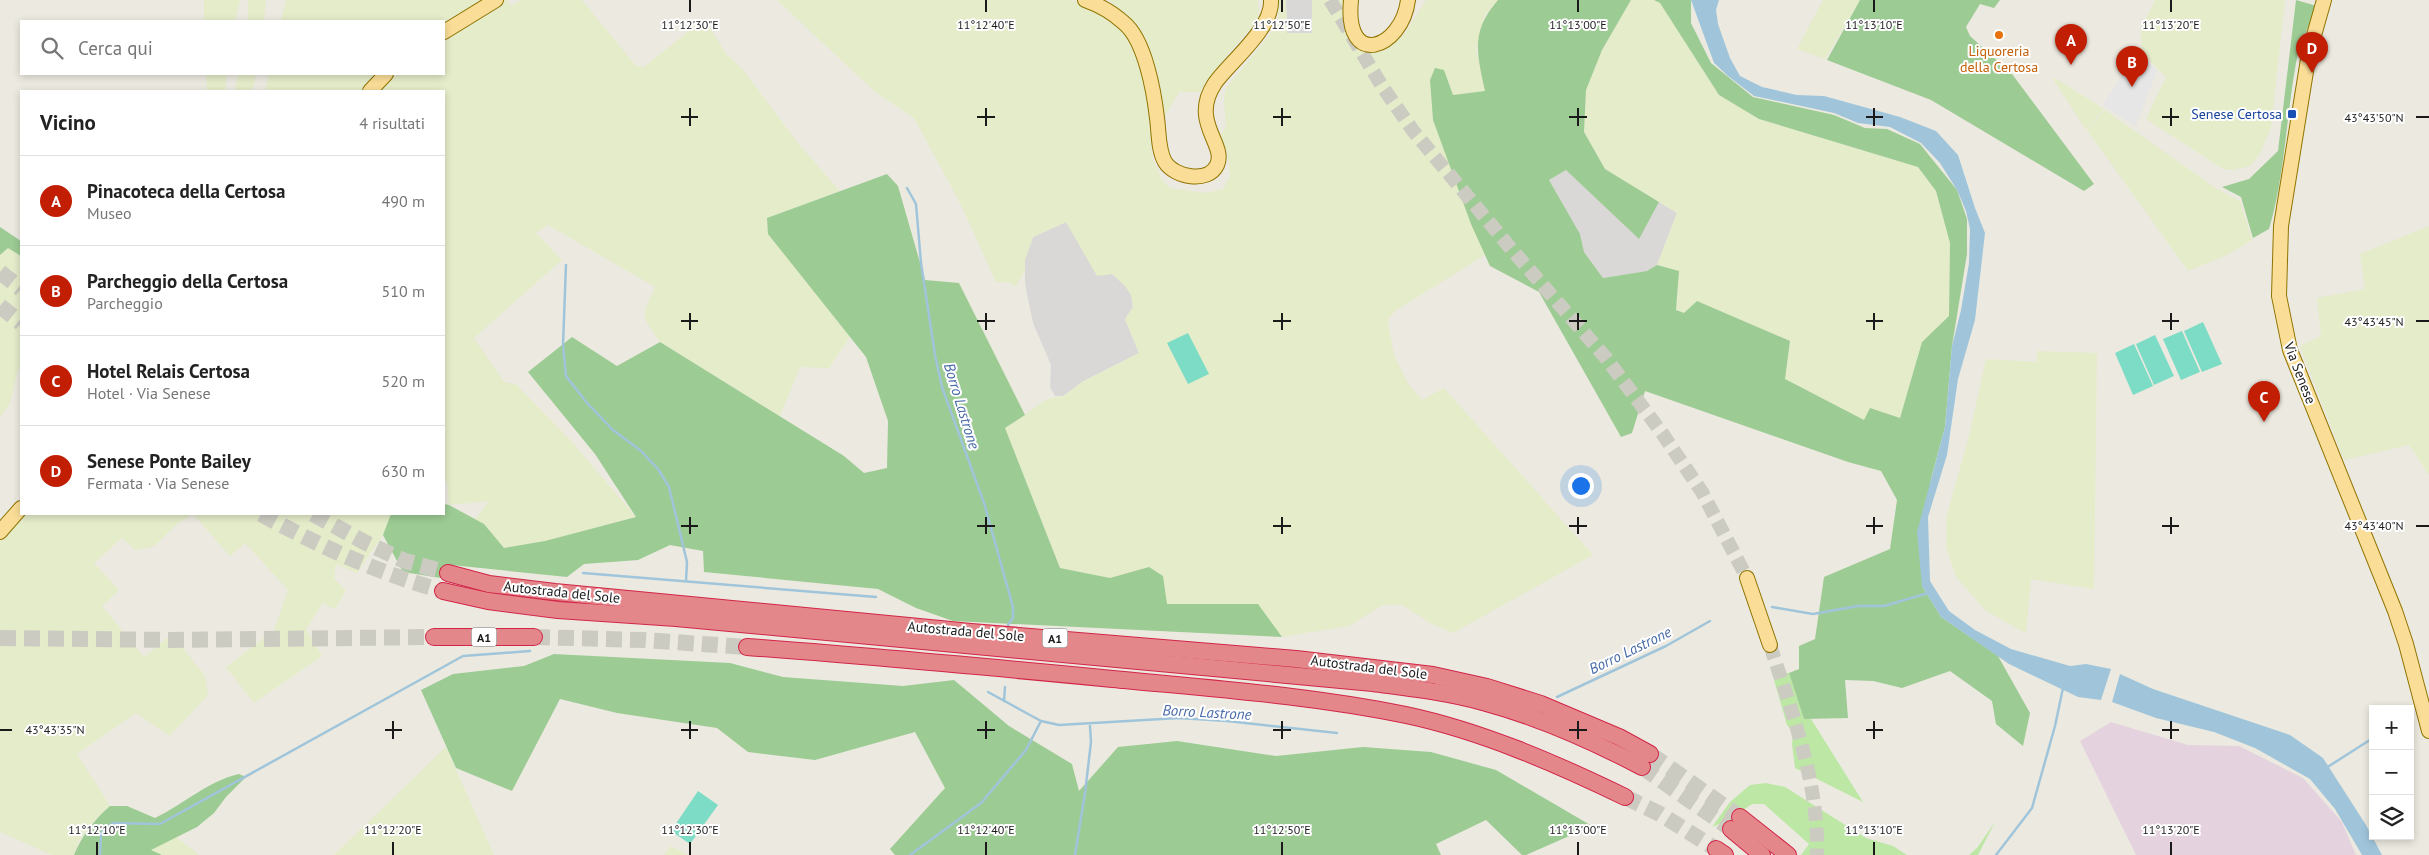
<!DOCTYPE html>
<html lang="it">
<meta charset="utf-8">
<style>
:root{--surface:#fff;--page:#f6f6f6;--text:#222;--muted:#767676;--line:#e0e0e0;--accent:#c21e03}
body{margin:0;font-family:"PT Sans",sans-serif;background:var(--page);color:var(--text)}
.controls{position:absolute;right:15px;bottom:15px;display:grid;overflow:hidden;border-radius:0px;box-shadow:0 2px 8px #0003}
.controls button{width:45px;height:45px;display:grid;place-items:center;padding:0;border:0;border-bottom:1px solid var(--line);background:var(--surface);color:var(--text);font:25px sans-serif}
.you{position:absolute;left:1580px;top:485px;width:18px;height:18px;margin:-12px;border:4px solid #fff;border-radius:50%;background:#1a73e8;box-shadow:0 0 0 8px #1a73e833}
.badge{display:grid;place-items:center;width:32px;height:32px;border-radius:50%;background:var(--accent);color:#fff;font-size:16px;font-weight:700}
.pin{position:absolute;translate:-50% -41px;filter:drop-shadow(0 1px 2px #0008)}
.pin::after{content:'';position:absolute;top:26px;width:18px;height:15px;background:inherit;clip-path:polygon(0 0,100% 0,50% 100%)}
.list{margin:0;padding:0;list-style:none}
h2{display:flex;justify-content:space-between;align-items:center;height:65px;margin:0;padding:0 20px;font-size:21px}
h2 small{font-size:16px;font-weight:400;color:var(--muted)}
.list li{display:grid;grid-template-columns:32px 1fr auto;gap:15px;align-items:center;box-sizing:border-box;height:90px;padding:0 20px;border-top:1px solid var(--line)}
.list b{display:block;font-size:19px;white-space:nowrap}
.list p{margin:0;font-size:16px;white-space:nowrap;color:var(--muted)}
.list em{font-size:16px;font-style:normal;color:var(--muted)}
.icon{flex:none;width:28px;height:28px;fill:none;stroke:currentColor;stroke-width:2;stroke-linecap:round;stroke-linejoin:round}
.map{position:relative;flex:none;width:2429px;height:855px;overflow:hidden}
.search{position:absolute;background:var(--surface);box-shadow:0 2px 8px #0003;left:20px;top:20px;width:425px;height:55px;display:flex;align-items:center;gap:12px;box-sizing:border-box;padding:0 18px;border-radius:0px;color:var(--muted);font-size:19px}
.panel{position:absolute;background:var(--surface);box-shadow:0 2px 8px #0003;left:20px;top:90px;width:425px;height:425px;border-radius:0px}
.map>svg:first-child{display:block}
.residential{fill:#d9d8d7}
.industrial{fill:#e5d2df}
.farmland{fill:#e4ecca}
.grass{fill:#bce7a5}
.forest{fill:#9dcb94}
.pitch{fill:#7ddcc5}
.parking{fill:#e6e6e6}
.water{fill:#a0c5da}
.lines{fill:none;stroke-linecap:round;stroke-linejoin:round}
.stream{stroke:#a0c5da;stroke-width:2.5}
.major-tunnel{stroke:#cccbc2;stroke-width:14;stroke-dasharray:14 7;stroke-linecap:butt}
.highway-tunnel{stroke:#cccbc2;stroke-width:16;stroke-dasharray:16 8;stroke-linecap:butt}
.major-casing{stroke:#8f7402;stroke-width:16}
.highway-casing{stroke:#d22548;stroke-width:18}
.major{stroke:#fadd97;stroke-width:14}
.highway{stroke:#e4878b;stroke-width:16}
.ticks{fill:none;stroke:#1a1a1a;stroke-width:2}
.food-dot{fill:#e8710a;stroke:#fff;stroke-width:2}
.transit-dot{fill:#1a4fb4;stroke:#fff;stroke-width:2}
.labels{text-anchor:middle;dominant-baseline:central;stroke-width:4;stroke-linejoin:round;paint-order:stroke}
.shield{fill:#fff;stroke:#5f5f5f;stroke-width:1}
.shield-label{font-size:12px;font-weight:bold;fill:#1a1a1a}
.food-label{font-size:14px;fill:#c56008;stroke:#fff}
.transit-label{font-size:14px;fill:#164399;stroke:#fff;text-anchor:end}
.street-label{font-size:14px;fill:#1a1a1a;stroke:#fff}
.water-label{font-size:15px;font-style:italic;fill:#496ba8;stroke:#fff}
.ticks-label{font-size:12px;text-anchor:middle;fill:#1a1a1a;stroke:#fff;stroke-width:4;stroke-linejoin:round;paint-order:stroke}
</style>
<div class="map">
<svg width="2429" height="855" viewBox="0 0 2429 855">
<rect width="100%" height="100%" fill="#eceae0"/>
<g class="residential">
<polygon points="1286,0 1312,0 1312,33 1287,33"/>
<polygon points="1566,170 1639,238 1659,202 1677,213 1657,265 1647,271 1603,278 1584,252 1580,234 1549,180"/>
<polygon points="1066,222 1112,274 1126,286 1131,295 1133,307 1125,319 1139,353 1082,382 1063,396 1055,396 1050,387 1051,365 1033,323 1025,284 1025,260 1033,237"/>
</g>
<polygon class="industrial" points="2111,722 2188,745 2239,746 2303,778 2342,822 2356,855 2136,855 2080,741"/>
<g class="farmland">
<polygon points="204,0 240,0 235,21 204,21"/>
<polygon points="248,0 266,0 264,21 248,21"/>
<polygon points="286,0 508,0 510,6 522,0 582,0 636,66 644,67 700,22 708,25 727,55 740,66 798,143 840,191 767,218 769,234 850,337 829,368 800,367 780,416 660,342 645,320 645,310 655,287 548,225 536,233 562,260 474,338 504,382 516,384 572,442 636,517 545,541 504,548 484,524 475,520 489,501 449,505 447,482 444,481 444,91 265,91 269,74 444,74 444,21 281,21"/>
<polygon points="777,0 1071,0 1090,8 1111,20 1126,36 1135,52 1143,74 1150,104 1152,157 1162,180 1170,188 1205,193 1223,189 1230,176 1227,152 1219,135 1226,128 1224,100 1226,88 1269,36 1278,19 1279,0 1286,0 1287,33 1312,33 1312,0 1345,0 1347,35 1351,43 1358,48 1371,51 1389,46 1406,32 1426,0 1498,0 1485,15 1476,50 1485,91 1453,95 1444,70 1430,80 1433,120 1485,255 1395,311 1388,319 1389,328 1394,355 1409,385 1422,400 1444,388 1593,555 1453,633 1432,624 1402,605 1383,605 1349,626 1282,637 1257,604 1167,604 1162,576 1149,567 1110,578 1060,568 1005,428 1047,399 1064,396 1082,382 1139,353 1125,319 1133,307 1131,295 1125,286 1112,274 1097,276 1066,222 1033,237 1025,260 1025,270 1016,286 1008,282 996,282 960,203 914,118 874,91"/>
<polygon points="1109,0 1258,0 1259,19 1227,55 1202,92 1179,92 1163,119 1133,23"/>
<polygon points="1631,0 1654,0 1660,3 1719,95 1759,119 1918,167 1936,191 1950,243 1949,316 1922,342 1900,418 1870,408 1864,421 1785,379 1790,341 1697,301 1684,314 1676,310 1679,271 1657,265 1677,213 1605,169 1584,132 1586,90 1602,50"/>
<polygon points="1823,0 1860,0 1825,59 1797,49"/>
<polygon points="2155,0 2285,0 2271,127 2260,154 2250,166 2233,170 2223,169 2146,119 2166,77 2144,55 2141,44 2141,29"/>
<polygon points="206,74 227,74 225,91 207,91"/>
<polygon points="238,74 256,74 253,88 249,91 235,91"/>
<polygon points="2055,78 2104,109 2086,130 2053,79"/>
<polygon points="2105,110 2214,187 2240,201 2252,240 2227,255 2188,271 2087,130"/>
<polygon points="2429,226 2429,475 2409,445 2344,460 2300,346 2321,336 2317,298 2365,289 2360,254"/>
<polygon points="8,248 21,256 21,369 18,369 10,403 0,417 0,255"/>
<polygon points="2037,351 2097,353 2094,589 2031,579 2026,633 1986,611 1956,577 1946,547 1946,518 1969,436 1986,359 2037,362"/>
<polygon points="22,514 391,514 383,535 357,573 336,564 334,578 346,591 335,609 323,603 306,629 322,656 254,703 226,667 274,630 288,590 245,543 230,556 193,514 176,525 153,547 135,550 122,538 94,563 119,590 102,606 144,657 172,634 205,676 208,695 170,736 136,713 77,754 110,806 92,823 79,841 74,855 52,855 0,832 0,541"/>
<polygon points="446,747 494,855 334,855"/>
<polygon points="176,837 199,855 162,855 151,850"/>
<polygon points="671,846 688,855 664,855"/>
</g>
<g class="grass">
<polygon points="1772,673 1789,673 1804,719 1811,719 1863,802 1795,768 1792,745 1793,732 1787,725"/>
<polygon points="1766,783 1785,787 1866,838 1893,846 1907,855 1801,855 1809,844 1764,804 1752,804 1729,820 1712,827 1730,802 1750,785"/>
<polygon points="1995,822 1978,855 1969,855 1977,848"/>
</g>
<g class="forest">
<path d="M1498 0H1631L1602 50 1586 90 1584 132 1605 169 1659 202 1639 239 1566 170 1549 180 1580 234 1584 252 1603 278 1647 271 1657 265 1679 271 1676 310 1684 313 1697 301 1790 341 1785 379 1864 420 1870 408 1900 418 1922 342 1949 316 1950 243 1936 191 1918 167 1759 119 1719 95 1660 3 1654 0H1691V23L1711 63 1753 97 1834 115 1865 128 1887 129 1920 144 1957 190 1967 219V254L1952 346 1945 427 1931 479 1922 586 1941 617 1998 656 2030 713 2023 746 1996 724 1992 701 1950 671 1902 688 1873 681 1845 680 1848 718 1804 719 1789 673 1799 669V646L1815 639 1824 577 1890 549 1897 500 1881 471 1848 462 1645 391 1632 433 1621 437 1539 292 1490 266 1471 224 1433 120 1430 80 1435 68 1444 70 1453 95 1485 91C1477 53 1470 32 1498 0Z"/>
<polygon points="1860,0 2000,0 1994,8 1980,4 1966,27 1970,36 2012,74 2094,184 2084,191 1931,100 1827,60"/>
<path d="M2296 0 2317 6C2310 24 2299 44 2296 63 2286 118 2285 175 2269 229L2253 238 2241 197 2222 187 2249 179 2278 151Z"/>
<polygon points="887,174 898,186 925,280 959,283 1025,415 1005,428 1060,568 1110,578 1149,567 1163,576 1167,604 1258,604 1282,637 953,621 916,608 878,589 704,572 703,551 670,545 638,560 584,564 567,577 451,565 441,578 403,572 383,535 391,514 444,514 444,504 449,505 484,524 504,548 545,541 636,517 595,454 528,372 572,337 617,366 660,342 844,456 864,473 887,468 888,421 866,357 768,234 767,218"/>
<polygon points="0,227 21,241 21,256 8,248 0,255"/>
<polygon points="554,654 730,663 783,677 903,686 954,680 1009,726 1072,764 1079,791 1118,747 1177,741 1276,756 1363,747 1431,752 1496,770 1592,826 1526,855 1522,855 1486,820 1436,844 1441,855 895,855 890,849 945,788 915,732 815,760 748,752 717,728 617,713 560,699 512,791 456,768 421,690 453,674 524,666"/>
<path d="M239 774 246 777 226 797 214 813 197 827 151 850 162 855H74C82 835 94 820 110 806H127L155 818C184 804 208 781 239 774Z"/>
</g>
<g class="pitch">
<polygon points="2203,322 2222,364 2202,372 2184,331"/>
<polygon points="2182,331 2200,372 2181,380 2163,339"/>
<polygon points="1188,333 1209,374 1188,384 1167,343"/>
<polygon points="2155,335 2174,376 2154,385 2136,344"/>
<polygon points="2134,344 2153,386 2133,395 2115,353"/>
<polygon points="698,791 718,805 690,844 671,831"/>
</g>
<polygon class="parking" points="2138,51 2157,70 2136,126 2103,105"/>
<g class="water">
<polygon points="1691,0 1719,0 1716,10 1718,24 1730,58 1740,76 1762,87 1797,95 1824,96 1900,117 1936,131 1958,155 1975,208 1985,233 1975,320 1958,379 1947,455 1928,517 1930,581 1949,611 1975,630 2011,649 2070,666 2086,664 2111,669 2101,700 2078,697 2009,664 1941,617 1922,586 1917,532 1945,427 1952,346 1961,310 1969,263 1970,229 1966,211 1957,190 1940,163 1921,143 1890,127 1858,123 1834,113 1754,96 1728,76 1714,63"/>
<polygon points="2120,674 2153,689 2290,735 2323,758 2366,825 2382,855 2362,855 2335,809 2310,779 2255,748 2214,732 2156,718 2112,702"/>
</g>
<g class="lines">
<g class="stream">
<polyline points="907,188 916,204 921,263 935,355 942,387 984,503 1013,607 1013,618 1008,625"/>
<polyline points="566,265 563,345 566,376 587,403 613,430 641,451 658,469 669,487 687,562 686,581"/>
<polyline points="583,573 876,597"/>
<polyline points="1772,607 1813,614 1858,606 1884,606 1928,593"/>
<polyline points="988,692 1041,721 1059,725 1179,718 1227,721 1337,733"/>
<polyline points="1557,697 1666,646 1710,621"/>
<polyline points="1004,701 1005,687"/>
<polyline points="2410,716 2411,715"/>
<polyline points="2326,768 2373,738"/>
<polyline points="100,855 101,833 113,823 160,824 463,656 530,651"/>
<polyline points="910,855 981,803 1026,750 1041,721"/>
<polyline points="1075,855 1085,793 1091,742 1090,726"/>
<polyline points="1996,855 2032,808 2055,726 2063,688"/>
</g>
<g class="major-tunnel">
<polyline points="1330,0 1382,86 1414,132 1513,251 1606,358 1662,433 1702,492 1747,578"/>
<path d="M1770 645C1792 713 1819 782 1817 855"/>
</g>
<g class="highway-tunnel">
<polyline points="0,272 21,289"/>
<polyline points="0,306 21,323"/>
<path d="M261 514C319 546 378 573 443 591"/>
<polyline points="313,514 366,543 405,561 448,573"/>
<polyline points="534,637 643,640 747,647"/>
<polyline points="0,638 173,640 434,637"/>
<polyline points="1650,754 1740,817"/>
<polyline points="1642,767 1731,829"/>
<polyline points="1625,797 1660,814 1716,849"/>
</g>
<g class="major-casing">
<g id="major">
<path d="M1085 0C1099 5 1113 13 1124 23 1145 40 1154 92 1157 118 1159 132 1158 150 1165 162 1174 177 1208 184 1217 165 1227 144 1189 122 1215 83 1231 61 1273 28 1271 0"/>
<path d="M1351 0C1344 70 1402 49 1408 0"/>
<polyline points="2324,0 2309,53 2281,226 2279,296 2290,350 2395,611 2406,644 2429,731"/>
<polyline points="444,32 496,0"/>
<polyline points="370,91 386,74"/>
<polyline points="0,532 21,508"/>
<polyline points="1747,578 1770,645"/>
</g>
</g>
<g class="highway-casing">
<g id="highway">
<polyline points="448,573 489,584 555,592 971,632 1296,659 1433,675 1487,687 1541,704 1619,737 1650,754"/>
<path d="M443 591 488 601 558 610 676 618 1373 683C1410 688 1447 692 1483 702 1539 717 1591 740 1642 767"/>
<polyline points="434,637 534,637"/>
<path d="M747 647C873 656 998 668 1124 680 1218 689 1313 696 1406 715 1481 731 1555 763 1625 797"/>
<polyline points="1740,817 1788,855"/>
<polyline points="1731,829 1762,855"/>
<polyline points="1716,849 1725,855"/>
</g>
</g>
<use href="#major" class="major"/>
<use href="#highway" class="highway"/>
</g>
<path class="ticks" d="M690 0V12M986 0V12M1282 0V12M1578 0V12M1874 0V12M2171 0V12M690 108V126M986 108V126M1282 108V126M1578 108V126M1874 108V126M2171 108V126M681 117H698M977 117H995M1273 117H1291M1569 117H1587M1866 117H1883M2162 117H2179M2416 117H2429M690 313V330M986 313V330M1282 313V330M1578 313V330M1874 313V330M2171 313V330M681 321H698M977 321H995M1273 321H1291M1569 321H1587M1866 321H1883M2162 321H2179M2416 321H2429M690 517V534M986 517V534M1282 517V534M1578 517V534M1874 517V534M2171 517V534M681 526H698M977 526H995M1273 526H1291M1569 526H1587M1866 526H1883M2162 526H2179M2416 526H2429M393 721V739M690 721V739M986 721V739M1282 721V739M1578 721V739M1874 721V739M2171 721V739M0 730H12M385 730H402M681 730H698M977 730H995M1273 730H1291M1569 730H1587M1866 730H1883M2162 730H2179M97 842V855M393 842V855M690 842V855M986 842V855M1282 842V855M1578 842V855M1874 842V855M2171 842V855"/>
<circle class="food-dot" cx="1999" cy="35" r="5"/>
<rect class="transit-dot" x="2287" y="109" width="10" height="10" rx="2.5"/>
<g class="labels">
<g class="shield">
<rect x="471.5" y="627.5" width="25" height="19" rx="4"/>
<rect x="1042.5" y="628.5" width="25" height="19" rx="4"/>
</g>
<g class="shield-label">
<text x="484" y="637">A1</text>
<text x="1055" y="638">A1</text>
</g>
<g class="food-label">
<text x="1999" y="51">Liquoreria<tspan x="1999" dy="16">della Certosa</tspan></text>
</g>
<g class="transit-label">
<text x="2282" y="114">Senese Certosa</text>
</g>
<g class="street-label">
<text transform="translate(2300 373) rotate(69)">Via Senese</text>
<text transform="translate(562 592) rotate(6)">Autostrada del Sole</text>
<text transform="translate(966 631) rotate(5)">Autostrada del Sole</text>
<text transform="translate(1369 667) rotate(7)">Autostrada del Sole</text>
</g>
<g class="water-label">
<text transform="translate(962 406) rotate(73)">Borro Lastrone</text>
<text transform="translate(1630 650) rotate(-26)">Borro Lastrone</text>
<text transform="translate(1207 712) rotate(3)">Borro Lastrone</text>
</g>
</g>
<g class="ticks-label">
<text x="690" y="29">11°12'30"E</text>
<text x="986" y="29">11°12'40"E</text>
<text x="1282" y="29">11°12'50"E</text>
<text x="1578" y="29">11°13'00"E</text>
<text x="1874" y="29">11°13'10"E</text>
<text x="2171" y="29">11°13'20"E</text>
<text x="2374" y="122">43°43'50"N</text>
<text x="2374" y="326">43°43'45"N</text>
<text x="2374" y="530">43°43'40"N</text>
<text x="55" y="734">43°43'35"N</text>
<text x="97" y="834">11°12'10"E</text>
<text x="393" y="834">11°12'20"E</text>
<text x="690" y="834">11°12'30"E</text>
<text x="986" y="834">11°12'40"E</text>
<text x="1282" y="834">11°12'50"E</text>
<text x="1578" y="834">11°13'00"E</text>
<text x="1874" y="834">11°13'10"E</text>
<text x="2171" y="834">11°13'20"E</text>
</g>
</svg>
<div class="controls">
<button>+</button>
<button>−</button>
<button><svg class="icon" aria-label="layers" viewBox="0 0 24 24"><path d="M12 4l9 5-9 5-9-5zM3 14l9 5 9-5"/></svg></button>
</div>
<div class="you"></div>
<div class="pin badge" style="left:2071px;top:65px">A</div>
<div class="pin badge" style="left:2132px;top:87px">B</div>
<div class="pin badge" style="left:2264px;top:422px">C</div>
<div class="pin badge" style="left:2312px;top:73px">D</div>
<div class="search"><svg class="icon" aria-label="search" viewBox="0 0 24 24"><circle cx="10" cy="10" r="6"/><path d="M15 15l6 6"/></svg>Cerca qui</div>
<section class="panel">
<h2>Vicino<small>4 risultati</small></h2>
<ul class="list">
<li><span class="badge">A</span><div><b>Pinacoteca della Certosa</b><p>Museo</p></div><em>490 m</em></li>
<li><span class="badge">B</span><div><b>Parcheggio della Certosa</b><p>Parcheggio</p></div><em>510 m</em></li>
<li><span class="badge">C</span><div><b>Hotel Relais Certosa</b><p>Hotel · Via Senese</p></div><em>520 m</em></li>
<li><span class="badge">D</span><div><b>Senese Ponte Bailey</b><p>Fermata · Via Senese</p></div><em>630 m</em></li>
</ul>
</section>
</div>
